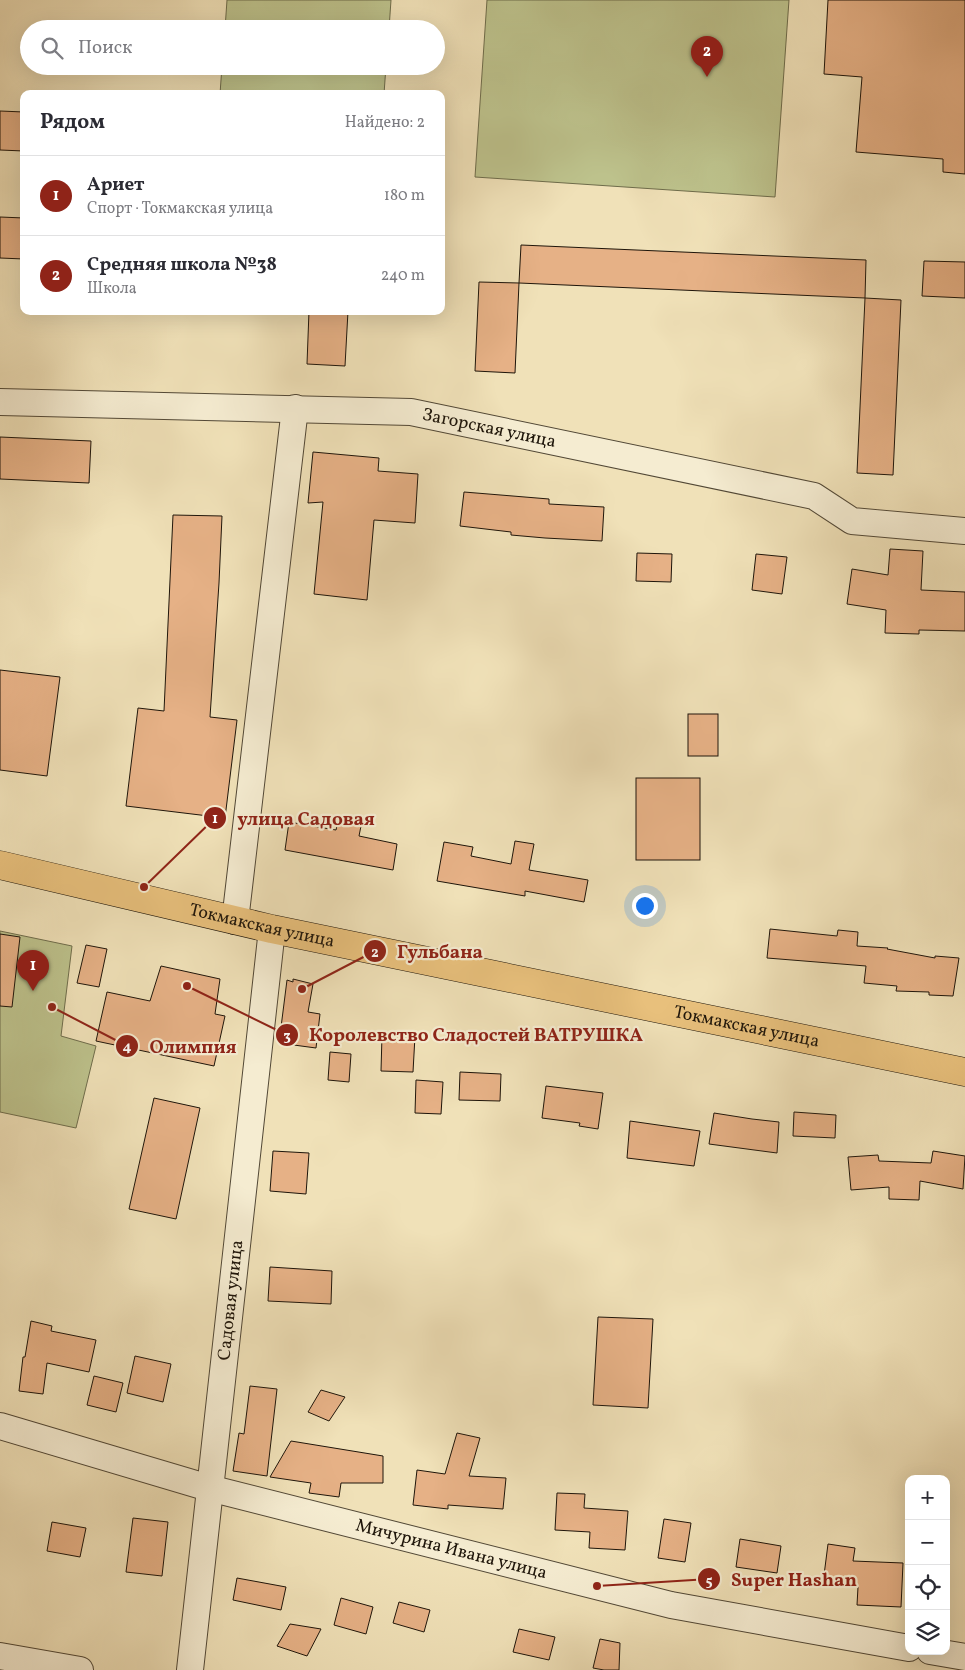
<!DOCTYPE html>
<html lang="ru">
<meta charset="utf-8">
<style>
:root{--surface:#fff;--page:#f2f2f3;--text:#2b2b33;--muted:#7c7c81;--line:#e1e1e2;--accent:#8f2418}
body{margin:0;font-family:Vollkorn,serif;background:var(--page);color:var(--text)}
.controls{position:absolute;right:15px;bottom:15px;display:grid;overflow:hidden;border-radius:10px;box-shadow:0 5px 20px #0002}
.controls button{width:45px;height:45px;display:grid;place-items:center;padding:0;border:0;border-bottom:1px solid var(--line);background:var(--surface);color:var(--text);font:25px sans-serif}
.you{position:absolute;left:644px;top:905px;width:18px;height:18px;margin:-12px;border:4px solid #fff;border-radius:50%;background:#1a73e8;box-shadow:0 0 0 8px #1a73e833}
.badge{display:grid;place-items:center;width:32px;height:32px;border-radius:50%;background:var(--accent);color:#fff;font-size:16px;font-weight:700}
.pin{position:absolute;translate:-50% -41px;filter:drop-shadow(0 1px 2px #0008)}
.pin::after{content:'';position:absolute;top:26px;width:18px;height:15px;background:inherit;clip-path:polygon(0 0,100% 0,50% 100%)}
.list{margin:0;padding:0;list-style:none}
h2{display:flex;justify-content:space-between;align-items:center;height:65px;margin:0;padding:0 20px;font-size:21px}
h2 small{font-size:16px;font-weight:400;color:var(--muted)}
.list li{display:grid;grid-template-columns:32px 1fr auto;gap:15px;align-items:center;box-sizing:border-box;height:80px;padding:0 20px;border-top:1px solid var(--line)}
.list b{display:block;font-size:19px;white-space:nowrap}
.list p{margin:0;font-size:16px;white-space:nowrap;color:var(--muted)}
.list em{font-size:16px;font-style:normal;color:var(--muted)}
.icon{flex:none;width:28px;height:28px;fill:none;stroke:currentColor;stroke-width:2;stroke-linecap:round;stroke-linejoin:round}
.map{position:relative;flex:none;width:965px;height:1670px;overflow:hidden}
.search{position:absolute;background:var(--surface);box-shadow:0 5px 20px #0002;left:20px;top:20px;width:425px;height:55px;display:flex;align-items:center;gap:12px;box-sizing:border-box;padding:0 18px;border-radius:28px;color:var(--muted);font-size:19px}
.panel{position:absolute;background:var(--surface);box-shadow:0 5px 20px #0002;left:20px;top:90px;width:425px;height:225px;border-radius:10px}
.map>svg:first-child{display:block}
.green{fill:#bdc28c;stroke:#6e6c4b}
.building{fill:#e6b186;stroke:#1e150a}
.lines{fill:none;stroke-linecap:round;stroke-linejoin:round}
.minor-casing{stroke:#524836;stroke-width:28}
.major-casing{stroke:#1e150a;stroke-width:29}
.minor{stroke:#f5ecd1;stroke-width:26}
.major{stroke:#e8c07c;stroke-width:28}
.labels{text-anchor:middle;dominant-baseline:central;stroke-width:4.5;stroke-linejoin:round;paint-order:stroke}
.street-label{font-size:18px;fill:#1e150a;stroke:#f5ecd1}
.leader{fill:none;stroke:#8f2418;stroke-width:2}
.callout-dot{fill:#8f2418;stroke:#f5ecd1;stroke-width:2}
.mark-label{font-size:15px;text-anchor:middle;font-weight:bold;fill:#fff}
.callout-label{font-size:19px;text-anchor:middle;font-weight:bold;fill:#8f2418;stroke:#f5ecd1;stroke-width:4.5;stroke-linejoin:round;paint-order:stroke}
</style>
<div class="map">
<svg width="965" height="1670" viewBox="0 0 965 1670">
<rect width="100%" height="100%" fill="#f0e1b8"/>
<filter id="stains"><feTurbulence type="fractalNoise" baseFrequency=".004" numOctaves="4"/><feColorMatrix values="0 0 0 0 .2 0 0 0 0 .09 0 0 0 0 .02 0 0 0 .5 -.17"/></filter>
<radialGradient id="worn" r=".72"><stop offset=".6" stop-color="#630" stop-opacity="0"/><stop offset="1" stop-color="#630" stop-opacity=".3"/></radialGradient>
<g class="green">
<polygon points="227,0 391,0 389,29 225,29"/>
<polygon points="487,0 789,0 775,197 475,177"/>
<polygon points="222,66 386,66 384,94 220,94"/>
<polygon points="0,931 72,946 61,1036 96,1046 76,1128 0,1112"/>
</g>
<g class="building">
<polygon points="828,0 965,0 965,174 943,172 943,159 856,152 862,77 824,74"/>
<polygon points="0,111 24,112 24,151 0,150"/>
<polygon points="0,217 24,218 24,259 0,258"/>
<polygon points="521,245 866,260 865,298 519,283"/>
<polygon points="924,261 965,262 965,298 922,296"/>
<polygon points="479,282 519,283 515,373 475,371"/>
<polygon points="865,298 901,300 893,475 857,473"/>
<polygon points="309,311 348,311 345,366 307,364"/>
<polygon points="0,437 91,441 89,483 0,479"/>
<polygon points="313,452 379,458 378,471 418,474 415,523 374,520 367,600 314,594 323,502 308,503"/>
<polygon points="464,492 549,499 549,504 604,507 602,541 545,538 511,535 511,532 460,526"/>
<polygon points="173,515 222,516 219,583 210,717 237,720 225,818 126,806 138,708 164,711"/>
<polygon points="890,549 923,551 921,590 965,592 965,631 919,630 919,634 885,633 886,610 847,604 852,569 888,575"/>
<polygon points="637,553 672,554 671,582 636,581"/>
<polygon points="756,554 787,557 782,594 752,590"/>
<polygon points="0,670 60,677 47,776 0,770"/>
<rect x="688" y="714" width="30" height="42"/>
<rect x="636" y="778" width="64" height="82"/>
<polygon points="339,817 362,821 359,836 397,844 393,870 285,850 289,822 336,830"/>
<polygon points="515,841 534,844 529,870 588,880 584,902 525,891 525,896 437,881 444,842 473,847 471,856 511,864"/>
<polygon points="770,929 837,936 838,930 858,932 857,946 888,948 887,949 935,958 935,956 959,958 953,996 929,995 929,992 896,991 897,986 864,983 866,966 767,958"/>
<polygon points="0,934 20,937 12,1007 0,1006"/>
<polygon points="86,945 107,949 99,987 77,983"/>
<polygon points="161,966 220,979 215,1014 225,1016 214,1066 96,1041 107,992 150,1001"/>
<polygon points="293,979 313,984 308,1012 320,1014 316,1048 279,1043 287,980 293,982"/>
<polygon points="382,1035 415,1036 413,1072 381,1071"/>
<polygon points="330,1052 351,1054 349,1082 328,1080"/>
<polygon points="460,1072 501,1074 500,1101 459,1100"/>
<polygon points="416,1080 443,1082 441,1114 415,1113"/>
<polygon points="546,1086 603,1093 598,1129 579,1126 580,1123 542,1118"/>
<polygon points="154,1098 200,1108 176,1219 129,1209"/>
<polygon points="794,1112 836,1115 835,1138 793,1136"/>
<polygon points="714,1113 752,1119 779,1122 777,1153 709,1144"/>
<polygon points="630,1121 700,1131 694,1166 627,1158"/>
<polygon points="273,1151 309,1153 306,1194 270,1191"/>
<polygon points="933,1151 965,1156 963,1189 920,1181 919,1200 889,1199 889,1187 851,1190 848,1157 878,1155 879,1161 931,1163"/>
<polygon points="270,1267 332,1271 331,1304 268,1301"/>
<polygon points="598,1317 653,1319 648,1408 593,1405"/>
<polygon points="31,1321 52,1326 51,1331 96,1340 89,1372 47,1363 43,1394 19,1391 23,1357 25,1357"/>
<polygon points="135,1356 171,1364 163,1402 127,1393"/>
<polygon points="94,1376 123,1383 116,1412 87,1405"/>
<polygon points="250,1386 277,1389 267,1476 233,1471 239,1433 244,1434"/>
<polygon points="321,1390 345,1397 329,1421 308,1412"/>
<polygon points="457,1433 480,1438 469,1476 506,1478 503,1509 448,1505 448,1509 413,1505 417,1470 445,1474"/>
<polygon points="291,1441 383,1456 383,1483 341,1483 339,1497 309,1493 311,1483 270,1477"/>
<polygon points="557,1493 585,1494 584,1508 628,1511 625,1550 589,1548 590,1532 555,1530"/>
<polygon points="133,1518 168,1522 162,1576 126,1572"/>
<polygon points="664,1519 691,1523 685,1562 658,1558"/>
<polygon points="52,1522 86,1528 80,1557 47,1551"/>
<polygon points="740,1539 781,1546 777,1573 736,1567"/>
<polygon points="828,1544 855,1548 853,1561 903,1563 901,1607 857,1605 858,1587 823,1583"/>
<polygon points="237,1578 286,1587 281,1610 233,1600"/>
<polygon points="341,1598 373,1607 366,1634 334,1625"/>
<polygon points="399,1602 430,1610 424,1632 393,1623"/>
<polygon points="290,1624 321,1629 307,1656 277,1646"/>
<polygon points="519,1629 555,1637 549,1660 513,1652"/>
<polygon points="600,1639 620,1643 619,1670 604,1670 593,1668"/>
</g>
<g class="lines">
<g class="minor-casing">
<g id="minor">
<path id="s1" d="M0 402 411 412 814 496 852 521 965 531"/>
<polyline points="235,921 295,408"/>
<path id="s2" d="M0 1426 209 1488 671 1605 909 1648"/>
<polyline points="930,1651 965,1657"/>
<polyline points="0,1656 80,1670"/>
<path id="s3" d="M190 1670 272 929"/>
</g>
</g>
<g class="major-casing">
<g id="major">
<path id="s4" d="M0 865 272 929 965 1072"/>
</g>
</g>
<use href="#minor" class="minor"/>
<use href="#major" class="major"/>
</g>
<g class="labels">
<g class="street-label">
<text stroke="none"><textPath href="#s1" startOffset="491">Загорская улица</textPath></text>
<text stroke="none"><textPath href="#s4" startOffset="269">Токмакская улица</textPath></text>
<text stroke="none"><textPath href="#s4" startOffset="764">Токмакская улица</textPath></text>
<text stroke="none"><textPath href="#s3" startOffset="372">Садовая улица</textPath></text>
<text stroke="none"><textPath href="#s2" startOffset="468">Мичурина Ивана улица</textPath></text>
</g>
</g>
<path class="leader" d="M144 887L215 818M302 989L375 951M187 986L287 1035M52 1007L127 1046M597 1586L709 1579"/>
<g class="callout-dot">
<circle cx="144" cy="887" r="5"/>
<circle cx="302" cy="989" r="5"/>
<circle cx="187" cy="986" r="5"/>
<circle cx="52" cy="1007" r="5"/>
<circle cx="597" cy="1586" r="5"/>
<circle cx="215" cy="818" r="12"/>
<circle cx="375" cy="951" r="12"/>
<circle cx="287" cy="1035" r="12"/>
<circle cx="127" cy="1046" r="12"/>
<circle cx="709" cy="1579" r="12"/>
</g>
<g class="mark-label">
<text x="215" y="823">1</text>
<text x="375" y="957">2</text>
<text x="287" y="1040">3</text>
<text x="127" y="1051">4</text>
<text x="709" y="1585">5</text>
</g>
<g class="callout-label">
<text x="306" y="825">улица Садовая</text>
<text x="440" y="958">Гульбана</text>
<text x="476" y="1041">Королевство Сладостей ВАТРУШКА</text>
<text x="193" y="1053">Олимпия</text>
<text x="794" y="1586">Super Hashan</text>
</g>
<rect width="100%" height="100%" filter="url(#stains)"/>
<rect width="100%" height="100%" fill="url(#worn)"/>
</svg>
<div class="controls">
<button>+</button>
<button>−</button>
<button><svg class="icon" aria-label="locate" viewBox="0 0 24 24"><circle cx="12" cy="12" r="6"/><path d="M12 2v4M12 18v4M2 12h4M18 12h4"/></svg></button>
<button><svg class="icon" aria-label="layers" viewBox="0 0 24 24"><path d="M12 4l9 5-9 5-9-5zM3 14l9 5 9-5"/></svg></button>
</div>
<div class="you"></div>
<div class="pin badge" style="left:33px;top:991px">1</div>
<div class="pin badge" style="left:707px;top:77px">2</div>
<div class="search"><svg class="icon" aria-label="search" viewBox="0 0 24 24"><circle cx="10" cy="10" r="6"/><path d="M15 15l6 6"/></svg>Поиск</div>
<section class="panel">
<h2>Рядом<small>Найдено: 2</small></h2>
<ul class="list">
<li><span class="badge">1</span><div><b>Ариет</b><p>Спорт · Токмакская улица</p></div><em>180 m</em></li>
<li><span class="badge">2</span><div><b>Средняя школа №38</b><p>Школа</p></div><em>240 m</em></li>
</ul>
</section>
</div>
